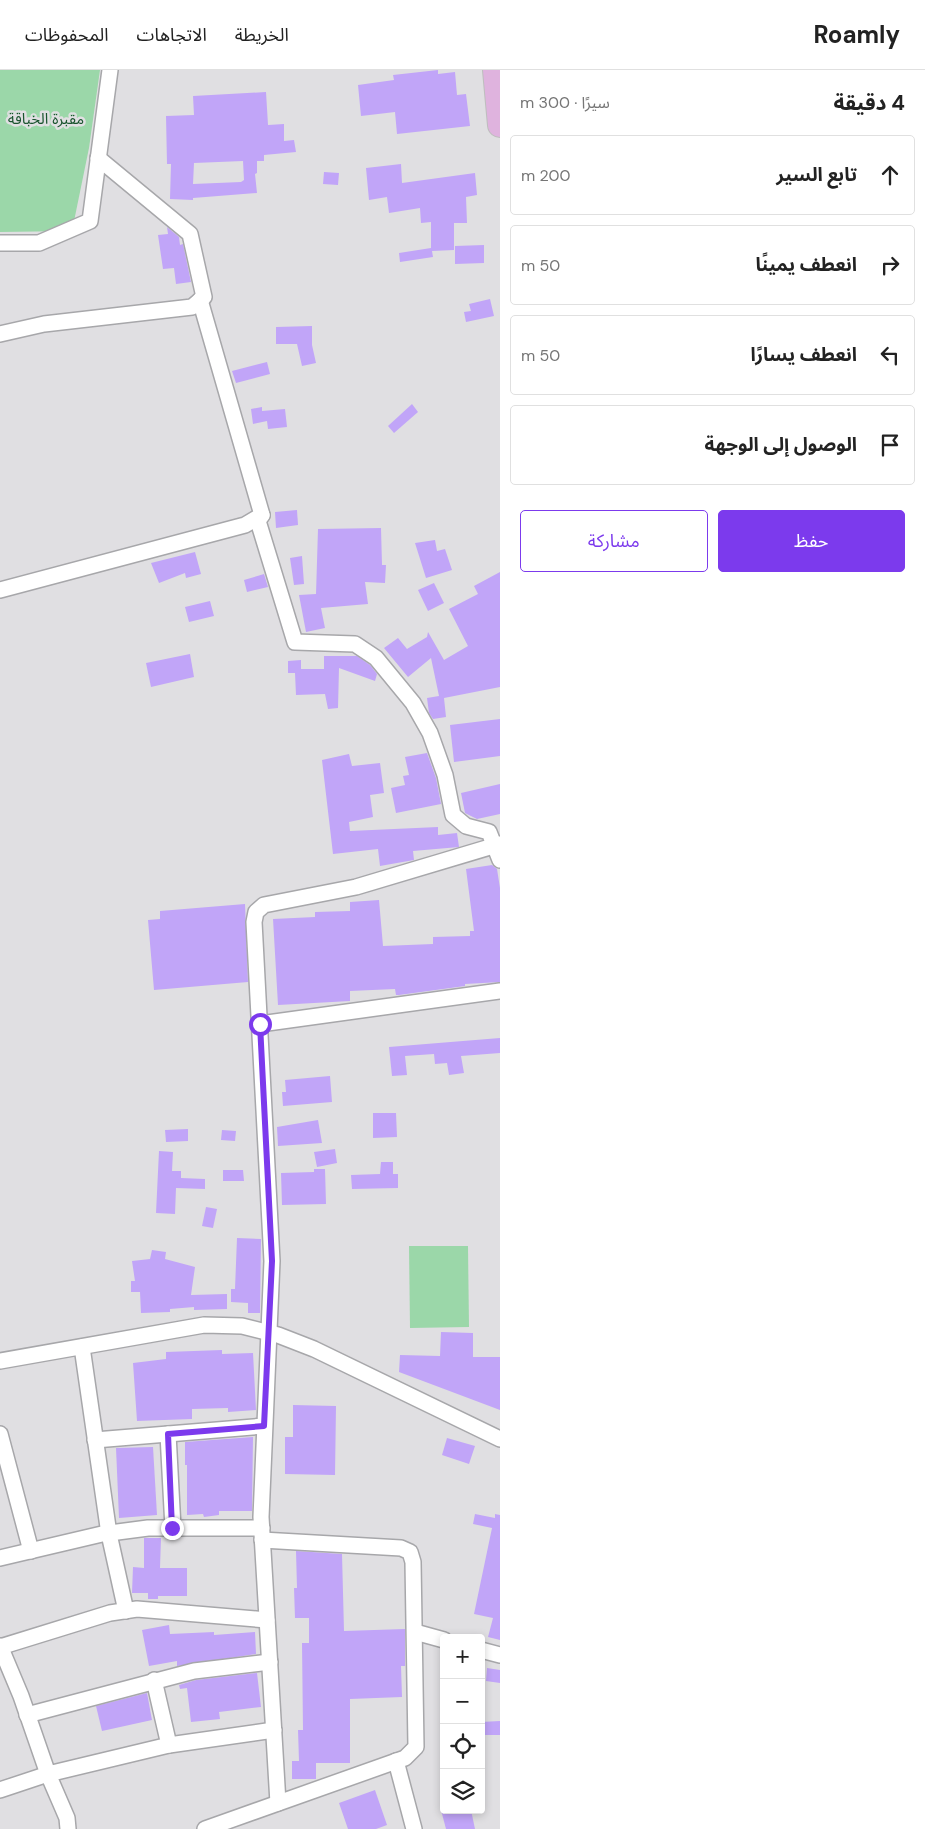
<!DOCTYPE html>
<html lang="ar">
<meta charset="utf-8">
<style>
:root{--surface:#fff;--page:#f2f2f2;--text:#222;--muted:#767676;--line:#e0e0e0;--accent:#7c3aed}
body{margin:0;font-family:"DM Sans","Noto Sans Arabic",sans-serif;background:var(--page);color:var(--text);direction:rtl}
.controls{position:absolute;right:15px;bottom:15px;display:grid;overflow:hidden;border-radius:5px;box-shadow:0 2px 8px #0003}
.controls button{width:45px;height:45px;display:grid;place-items:center;padding:0;border:0;border-bottom:1px solid var(--line);background:var(--surface);color:var(--text);font:25px sans-serif}
.stop{position:absolute;width:15px;height:15px;margin:-11px;border:4px solid #7c3aed;border-radius:50%;background:#fff}
.stop.end{background:#7c3aed;border-color:#fff;box-shadow:0 1px 5px #0008}
.list{margin:0;padding:0;list-style:none}
h2{display:flex;justify-content:space-between;align-items:center;height:65px;margin:0;padding:0 20px;font-size:21px}
h2 small{font-size:16px;font-weight:400;color:var(--muted)}
.list li{display:grid;grid-template-columns:32px 1fr auto;gap:15px;align-items:center;box-sizing:border-box;height:80px;margin:0 10px 10px;padding:0 10px;border:1px solid var(--line);border-radius:5px}
.list b{display:block;font-size:19px;white-space:nowrap}
.list em{font-size:16px;font-style:normal;color:var(--muted)}
.actions{display:flex;gap:10px;padding:15px 20px}
.actions a{flex:1;padding:11px 0;border:1px solid var(--accent);border-radius:5px;text-align:center;font-size:18px;color:var(--accent)}
.actions .main{background:var(--accent);color:#fff}
.icon{flex:none;width:28px;height:28px;fill:none;stroke:currentColor;stroke-width:2;stroke-linecap:round;stroke-linejoin:round}
.map{position:relative;flex:none;width:500px;height:1759px;overflow:hidden;direction:ltr}
header{display:flex;align-items:center;gap:30px;box-sizing:border-box;height:70px;padding:0 25px;background:var(--surface);border-bottom:1px solid var(--line)}
header strong{font-size:24px}
nav{display:flex;gap:28px;margin-inline-start:auto;font-size:18px}
main{display:flex}
aside{flex:1;background:var(--surface)}
.map>svg:first-child{display:block}
.green{fill:#9bd7a9}
.building{fill:#c1a5f8;fill-rule:evenodd}
.lines{fill:none;stroke-linecap:round;stroke-linejoin:round}
.minor-casing{stroke:#a7a7aa;stroke-width:18}
.primary-casing{stroke:#bebebe;stroke-width:26}
.minor{stroke:#fff;stroke-width:15}
.primary{stroke:#dfb3de;stroke-width:24}
.route{stroke:#7c3aed;stroke-width:6}
.labels{text-anchor:middle;dominant-baseline:central;stroke-width:5;stroke-linejoin:round;paint-order:stroke}
.park-label{font-size:15px;fill:#19542e;stroke:#e0dfe2}
</style>
<header>
<strong>Roamly</strong>
<nav><a>الخريطة</a><a>الاتجاهات</a><a>المحفوظات</a></nav>
</header>
<main>
<aside>
<h2>4 دقيقة<small>سيرًا · 300 m</small></h2>
<ul class="list">
<li><svg class="icon" aria-label="ahead" viewBox="0 0 24 24"><path d="M12 20V5M6 11l6-6 6 6"/></svg><div><b>تابع السير</b></div><em>200 m</em></li>
<li><svg class="icon" aria-label="right" viewBox="0 0 24 24"><path d="M7 20v-9h11M14 6l5 5-5 5"/></svg><div><b>انعطف يمينًا</b></div><em>50 m</em></li>
<li><svg class="icon" aria-label="left" viewBox="0 0 24 24"><path d="M17 20v-9H6M10 6l-5 5 5 5"/></svg><div><b>انعطف يسارًا</b></div><em>50 m</em></li>
<li><svg class="icon" aria-label="arrive" viewBox="0 0 24 24"><path d="M6 21V4h12l-3 4 3 4H6"/></svg><div><b>الوصول إلى الوجهة</b></div></li>
</ul>
<div class="actions"><a class="main">حفظ</a><a>مشاركة</a></div>
</aside>
<div class="map">
<svg width="500" height="1759" viewBox="0 0 500 1759">
<rect width="100%" height="100%" fill="#e0dfe2"/>
<g class="green">
<polygon points="0,0 100,0 89,78 72,161 0,162"/>
<polygon points="409,1176 468,1176 469,1257 410,1258"/>
</g>
<g class="building">
<polygon points="438,0 438,4 455,2 457,25 466,24 470,56 397,64 395,42 361,46 358,15 394,10 393,5"/>
<path d="M266 22 268 55 284 54V71L294 70 296 82 264 85V91H257V103L255 104 257 123 193 128V130L170 129 171 94H167L166 46 194 45 193 26ZM243 91 244 110 241 112 193 114 194 93Z"/>
<polygon points="401,94 402,113 475,103 477,125 466,127 467,153 454,153 454,180 432,181 433,187 400,192 399,183 431,178 431,152 421,153 420,138 389,143 387,127 369,130 366,98"/>
<polygon points="324,102 339,103 338,115 323,114"/>
<polygon points="167,157 179,167 180,175 183,174 191,212 176,214 174,198 163,199 158,165 168,164"/>
<polygon points="484,175 484,193 455,194 455,176"/>
<polygon points="490,229 494,246 466,252 464,242 471,241 469,234"/>
<polygon points="312,256 312,275 316,293 302,296 297,274 276,274 276,257"/>
<polygon points="267,292 270,304 236,313 232,301"/>
<polygon points="412,334 418,342 394,363 388,356"/>
<polygon points="262,337 262,341 285,339 287,357 268,359 267,351 253,354 251,339"/>
<polygon points="297,440 298,455 276,458 275,442"/>
<polygon points="381,458 382,495 386,495 385,513 365,512 368,534 321,538 325,558 306,562 299,525 316,524 318,459"/>
<polygon points="435,470 437,481 445,479 452,500 426,508 415,473"/>
<polygon points="195,482 201,504 186,508 185,503 159,513 151,493"/>
<polygon points="302,486 304,514 294,515 290,488"/>
<polygon points="500,502 500,617 444,628 446,647 433,649 429,643 427,628 439,626 431,588 408,607 384,578 398,568 407,579 427,567 428,562 444,590 468,576 449,539 478,524 474,516"/>
<polygon points="264,504 268,517 247,522 244,510"/>
<polygon points="434,513 444,533 428,541 418,520"/>
<polygon points="210,531 214,546 189,552 185,537"/>
<polygon points="190,584 194,607 151,617 146,593"/>
<polygon points="324,586 357,586 370,595 377,604 375,611 339,598 338,638 328,639 325,624 296,625 295,603 288,603 288,591 301,590 301,599 324,599"/>
<polygon points="500,649 500,686 454,692 450,655"/>
<polygon points="427,683 436,708 441,734 396,743 391,718 405,715 403,706 409,705 405,687"/>
<polygon points="349,684 352,696 380,693 384,723 370,725 373,747 349,752 350,761 438,757 438,765 457,763 459,777 413,781 414,790 380,796 378,779 333,784 322,690"/>
<polygon points="500,714 500,744 477,749 465,743 461,723"/>
<polygon points="492,795 497,799 500,818 500,912 465,914 465,916 399,925 396,925 395,919 350,921 350,931 278,935 273,849 315,847 315,842 350,841 350,832 379,830 383,876 433,874 433,867 470,866 470,861 474,861 466,799"/>
<polygon points="245,834 248,912 154,920 148,850 160,849 160,841"/>
<polygon points="500,968 500,983 461,986 464,1003 449,1005 447,993 435,994 434,984 405,986 407,1005 392,1006 389,977"/>
<polygon points="330,1006 332,1032 283,1036 282,1022 286,1022 285,1010"/>
<polygon points="373,1043 396,1043 397,1067 373,1068"/>
<polygon points="318,1050 322,1073 278,1076 277,1057"/>
<polygon points="188,1059 188,1071 166,1072 165,1060"/>
<polygon points="222,1060 236,1061 235,1071 221,1070"/>
<polygon points="335,1079 337,1093 317,1097 314,1082"/>
<polygon points="159,1081 173,1082 172,1101 181,1101 181,1108 205,1109 205,1119 176,1118 175,1144 156,1143"/>
<polygon points="381,1092 393,1092 393,1104 398,1104 398,1118 352,1119 351,1105 380,1104"/>
<polygon points="314,1099 325,1099 326,1134 282,1135 281,1103 314,1102"/>
<polygon points="223,1100 243,1100 244,1111 223,1111"/>
<polygon points="206,1137 217,1139 213,1158 202,1156"/>
<polygon points="237,1168 261,1169 260,1243 248,1243 248,1233 231,1232 231,1219 235,1219"/>
<polygon points="152,1180 166,1182 165,1189 195,1197 191,1225 227,1224 227,1239 194,1240 194,1237 170,1239 170,1242 141,1243 140,1222 131,1222 131,1211 135,1211 132,1191 150,1189"/>
<polygon points="441,1262 473,1263 473,1287 500,1287 500,1340 399,1302 400,1285 440,1286"/>
<polygon points="222,1280 222,1284 253,1283 256,1340 228,1342 228,1338 192,1339 192,1349 137,1351 133,1293 166,1289 166,1282"/>
<polygon points="293,1335 336,1336 335,1405 285,1404 285,1367 293,1367"/>
<polygon points="253,1367 252,1441 219,1441 219,1445 204,1447 203,1444 187,1445 187,1395 185,1395 185,1372"/>
<polygon points="447,1368 475,1376 469,1394 442,1385"/>
<polygon points="153,1377 157,1445 119,1448 116,1378"/>
<polygon points="475,1444 495,1448 495,1444 500,1445 500,1570 488,1567 493,1548 474,1544 492,1458 473,1454"/>
<polygon points="144,1468 161,1468 160,1498 187,1498 187,1526 158,1526 158,1529 148,1529 148,1523 132,1523 133,1497 144,1498"/>
<polygon points="296,1481 342,1484 344,1561 405,1559 405,1596 401,1596 402,1627 350,1629 350,1693 316,1693 316,1709 292,1709 292,1691 299,1691 298,1660 303,1660 302,1573 309,1573 309,1548 295,1548 294,1518 297,1518"/>
<polygon points="169,1555 170,1564 214,1562 214,1565 255,1562 256,1584 177,1596 177,1591 149,1596 142,1560"/>
<polygon points="487,1598 500,1600 500,1613 486,1611"/>
<polygon points="257,1603 261,1637 219,1642 220,1649 191,1652 187,1618 180,1619 179,1615 196,1610"/>
<polygon points="147,1623 152,1650 102,1661 96,1636"/>
<polygon points="500,1651 500,1665 481,1665 481,1652"/>
<polygon points="375,1720 387,1755 376,1759 348,1759 339,1733"/>
<polygon points="441,1740 471,1740 475,1759 446,1759"/>
</g>
<g class="lines">
<g class="minor-casing">
<g id="minor">
<polyline points="0,173 39,173 90,151 110,0"/>
<polyline points="0,264 44,254 192,237 204,227 190,164 98,88"/>
<polyline points="262,445 258,451 295,572 355,574 376,588 413,633 430,663 445,705 453,745 466,756 489,762 500,790"/>
<polyline points="0,520 245,455 262,445 200,230"/>
<polyline points="260,954 500,921"/>
<polyline points="82,1277 109,1464 126,1541"/>
<polyline points="0,1291 204,1255 242,1256 278,1265 314,1279 500,1369"/>
<polyline points="0,1364 31,1481"/>
<polyline points="168,1364 173,1458"/>
<polyline points="95,1370 264,1356"/>
<polyline points="0,1488 102,1464 148,1458 262,1458"/>
<polyline points="415,1562 444,1570"/>
<polyline points="0,1576 21,1626 48,1704 169,1675 274,1660"/>
<polyline points="0,1577 110,1543 137,1539 267,1550"/>
<polyline points="481,1580 500,1585"/>
<polyline points="154,1610 169,1675"/>
<polyline points="27,1645 194,1601 270,1592"/>
<polyline points="396,1691 414,1759"/>
<polyline points="0,1720 48,1704 67,1748 68,1759"/>
<polyline points="278,1733 261,1447 272,1191 254,852 256,842 264,835 356,817 500,774"/>
<polyline points="205,1759 405,1688 416,1677 413,1492 410,1482 401,1478 262,1470"/>
</g>
</g>
<g class="primary-casing">
<polyline id="primary" points="495,0 500,55"/>
</g>
<use href="#minor" class="minor"/>
<use href="#primary" class="primary"/>
</g>
<g class="lines">
<polyline class="route" points="172,1458 168,1364 264,1356 272,1191 260,954"/>
</g>
<g class="labels">
<g class="park-label">
<text x="46" y="49">مقبرة الخباقة</text>
</g>
</g>
</svg>
<div class="controls">
<button>+</button>
<button>−</button>
<button><svg class="icon" aria-label="locate" viewBox="0 0 24 24"><circle cx="12" cy="12" r="6"/><path d="M12 2v4M12 18v4M2 12h4M18 12h4"/></svg></button>
<button><svg class="icon" aria-label="layers" viewBox="0 0 24 24"><path d="M12 4l9 5-9 5-9-5zM3 14l9 5 9-5"/></svg></button>
</div>
<div class="stop" style="left:260px;top:954px"></div>
<div class="stop end" style="left:172px;top:1458px"></div>
</div>
</main>
